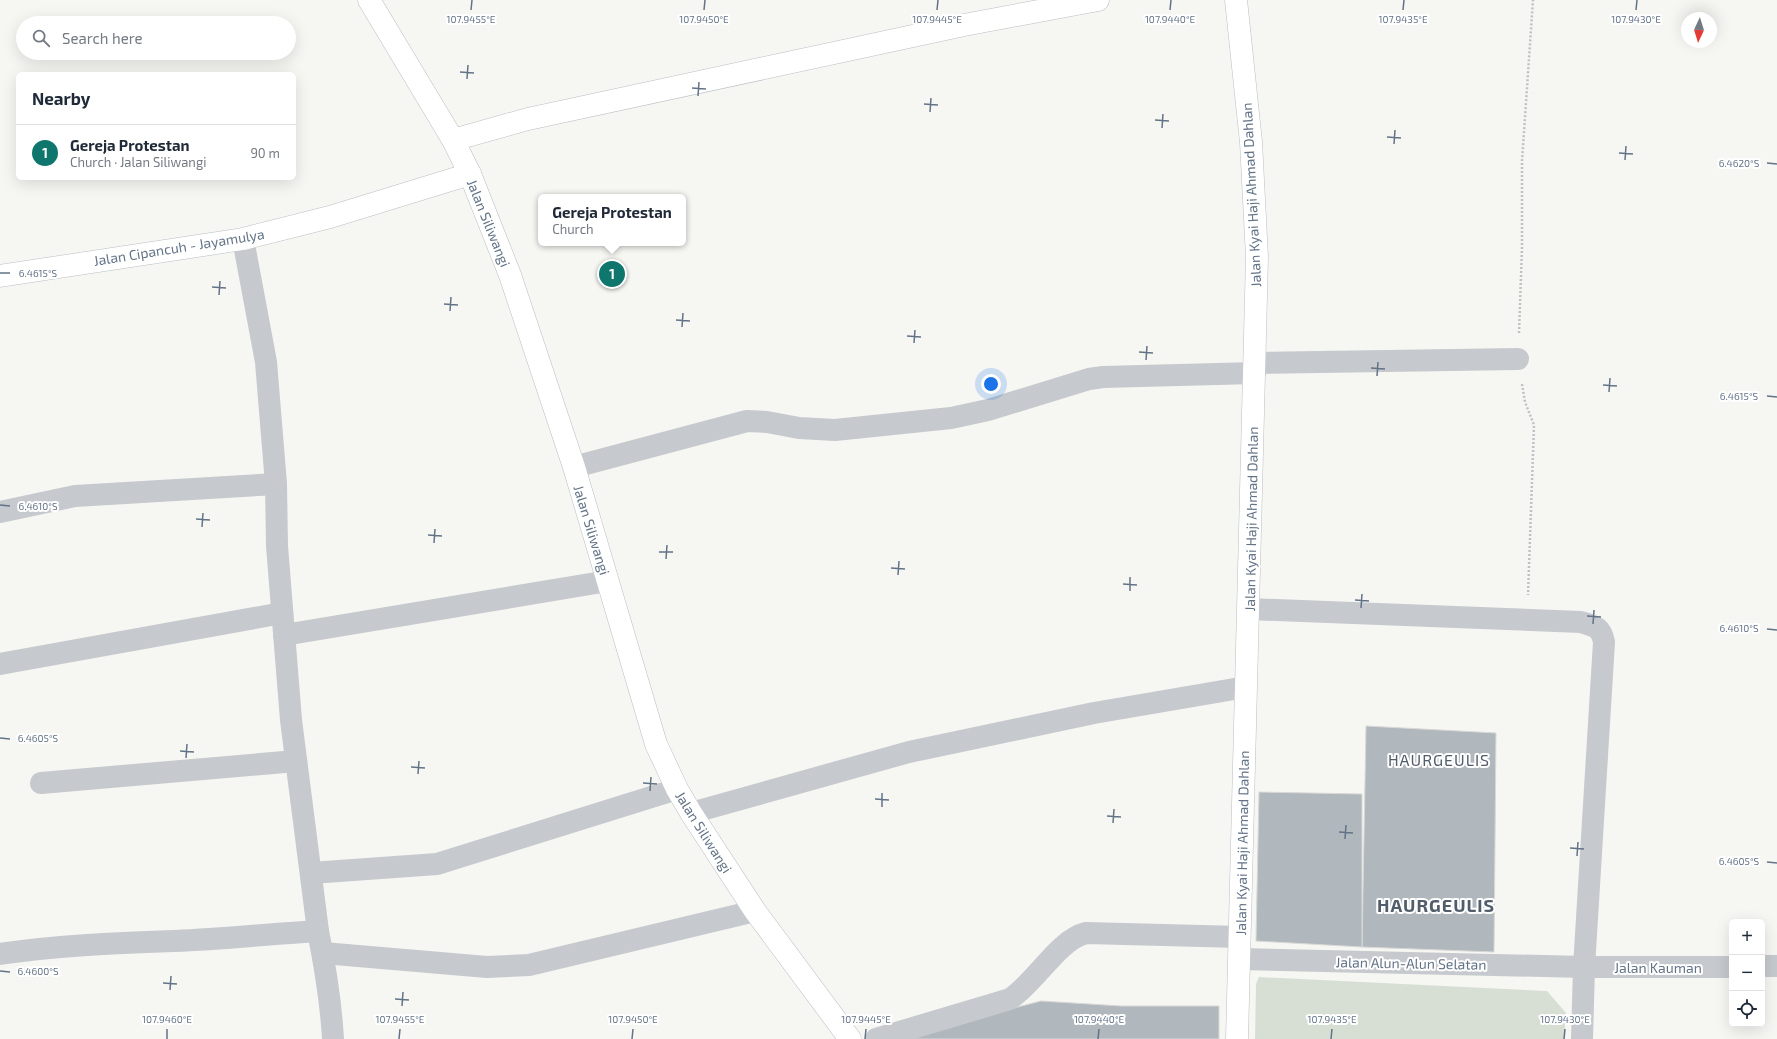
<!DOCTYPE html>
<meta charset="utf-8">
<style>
:root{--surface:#fff;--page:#f6f6f7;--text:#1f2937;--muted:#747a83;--line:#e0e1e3;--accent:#0f766e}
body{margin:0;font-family:"Exo 2",sans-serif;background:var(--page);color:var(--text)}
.controls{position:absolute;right:12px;bottom:12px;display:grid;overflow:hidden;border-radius:6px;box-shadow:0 4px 16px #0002}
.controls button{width:36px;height:36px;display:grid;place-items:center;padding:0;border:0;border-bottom:1px solid var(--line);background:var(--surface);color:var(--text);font:20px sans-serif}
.compass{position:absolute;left:1681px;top:12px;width:36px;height:36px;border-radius:50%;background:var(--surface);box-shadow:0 4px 16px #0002;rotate:184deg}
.you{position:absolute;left:991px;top:384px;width:14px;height:14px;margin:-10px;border:3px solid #fff;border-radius:50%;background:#1a73e8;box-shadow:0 0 0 6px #1a73e833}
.badge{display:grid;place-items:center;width:26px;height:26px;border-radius:50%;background:var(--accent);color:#fff;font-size:13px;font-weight:700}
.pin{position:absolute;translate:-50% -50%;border:2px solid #fff;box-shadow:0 1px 4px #0006}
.popup{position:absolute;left:538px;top:194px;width:148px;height:52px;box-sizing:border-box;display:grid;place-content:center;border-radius:6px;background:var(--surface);filter:drop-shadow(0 1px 3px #0005);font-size:13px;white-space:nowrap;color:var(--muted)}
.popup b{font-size:15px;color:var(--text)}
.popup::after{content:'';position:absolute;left:50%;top:100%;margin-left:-8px;border:8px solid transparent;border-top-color:var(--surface)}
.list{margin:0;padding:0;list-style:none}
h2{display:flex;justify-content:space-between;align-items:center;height:52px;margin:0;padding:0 16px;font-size:17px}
h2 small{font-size:13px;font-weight:400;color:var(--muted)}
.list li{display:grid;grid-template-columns:26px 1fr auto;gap:12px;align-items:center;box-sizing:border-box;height:56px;padding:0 16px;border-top:1px solid var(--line)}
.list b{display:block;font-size:15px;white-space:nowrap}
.list p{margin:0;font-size:13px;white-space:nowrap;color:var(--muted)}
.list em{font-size:13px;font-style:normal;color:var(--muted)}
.icon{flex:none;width:22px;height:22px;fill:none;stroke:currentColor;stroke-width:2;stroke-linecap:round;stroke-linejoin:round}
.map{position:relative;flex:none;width:1777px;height:1039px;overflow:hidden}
.search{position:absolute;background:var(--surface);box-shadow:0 4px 16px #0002;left:16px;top:16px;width:280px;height:44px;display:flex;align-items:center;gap:10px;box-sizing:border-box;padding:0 14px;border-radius:22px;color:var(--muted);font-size:15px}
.panel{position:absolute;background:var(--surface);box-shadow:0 4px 16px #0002;left:16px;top:72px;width:280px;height:108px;border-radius:6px}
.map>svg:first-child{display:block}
.green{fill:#d7dfd4}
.building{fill:#b0b7bd;stroke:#d8d8d6}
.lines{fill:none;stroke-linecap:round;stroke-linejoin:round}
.secondary-casing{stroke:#babec4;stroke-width:23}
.path{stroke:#bfc1c4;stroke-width:2.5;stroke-dasharray:2 2;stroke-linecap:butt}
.street{stroke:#c6c9cd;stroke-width:22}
.secondary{stroke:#fff;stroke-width:22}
.ticks{fill:none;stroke:#637387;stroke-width:1.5}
.labels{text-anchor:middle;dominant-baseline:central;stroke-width:4;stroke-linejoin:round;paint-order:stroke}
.street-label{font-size:14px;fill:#637387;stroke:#fff}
.quarter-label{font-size:16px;letter-spacing:1px;fill:#525d6b;stroke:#fff}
.district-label{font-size:18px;font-weight:bold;letter-spacing:1px;fill:#525d6b;stroke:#fff}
.ticks-label{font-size:10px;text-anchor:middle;fill:#637387;stroke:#fff;stroke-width:4;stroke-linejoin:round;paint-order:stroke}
</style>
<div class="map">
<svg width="1777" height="1039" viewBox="0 0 1777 1039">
<rect width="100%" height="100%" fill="#f6f7f3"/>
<polygon class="green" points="1259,977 1547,991 1566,1013 1564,1039 1255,1039 1256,984"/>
<g class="building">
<polygon points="1366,726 1496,733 1494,952 1362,947"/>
<polygon points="1259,792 1362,794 1362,947 1256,941"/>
<polygon points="1041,1001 1121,1006 1219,1006 1219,1039 894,1039"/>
</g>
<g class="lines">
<g class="secondary-casing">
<g id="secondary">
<polyline points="369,0 453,140 470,174 510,275 574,467 656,744 677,789 691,813 755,911 850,1039"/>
<polyline points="1236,0 1251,142 1257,257 1237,1039"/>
<polyline points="453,140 528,119 964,25 1098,0"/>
<polyline points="0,276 243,239 330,217 470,174"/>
</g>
</g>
<g class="path">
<polyline points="1519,333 1522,248 1522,161 1533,0"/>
<polyline points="1522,384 1525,402 1534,425 1528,595"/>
</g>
<g class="street">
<path d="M243 239 266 362 276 484 277 546 291 720 318 931C325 966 331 1003 333 1039"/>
<polyline points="1255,363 1518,359"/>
<polyline points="574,467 747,421 767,422 799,428 835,430 951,418 988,410 1089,379 1103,377 1255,373"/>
<polyline points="0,512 75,496 276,484"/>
<path d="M1249 609 1581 622C1595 626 1601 627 1604 642L1584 967 1582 1039"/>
<polyline points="284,635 608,581"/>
<polyline points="0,664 282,613"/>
<polyline points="41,783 296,761"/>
<polyline points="691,813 909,752 1094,713 1246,687"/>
<polyline points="311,873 437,864 677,789"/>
<polyline points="323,953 487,967 529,965 755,911"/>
<path d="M0 954C58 945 117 943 175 941 223 939 270 934 318 931"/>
<polyline points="1239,959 1584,967 1732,967"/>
<polyline points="1762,966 1777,966"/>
<path d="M876 1039 1010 999C1036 982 1058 940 1086 933L1240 937"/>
</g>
<use href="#secondary" class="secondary"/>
</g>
<path class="ticks" d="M471 10 472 0M704 10 705 0M937 10 938 0M1170 10 1171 0M1403 10 1404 0M1636 10 1637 0M460 72 474 73M467 79 468 65M692 88 706 89M698 96 699 82M924 104 938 105M930 112 931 98M1155 120 1169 121M1162 128 1163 114M1387 137 1401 138M1394 144 1395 130M1619 153 1633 154M1625 160 1626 146M1767 163 1777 164M0 273H10M212 287 226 288M219 295 220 281M444 304 458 305M450 311 451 297M676 320 690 321M682 327 683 313M907 336 921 337M914 343 915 330M1139 352 1153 353M1146 360 1147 346M1371 368 1385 369M1377 376 1378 362M1603 385 1617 386M1609 392 1610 378M1767 396 1777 397M0 505 10 506M196 519 210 520M202 527 203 513M428 535 442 536M434 543 435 529M659 552H673M666 559 667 545M891 568 905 569M898 575 899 561M1123 584 1137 585M1130 591V577M1355 600 1369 601M1361 608 1362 594M1587 616 1601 617M1593 624 1594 610M1767 629 1777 630M0 738 10 739M180 751 194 752M186 758 187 744M411 767 425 768M418 774 419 761M643 783 657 784M650 791 651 777M875 799 889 800M882 807V793M1107 816 1121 817M1113 823 1114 809M1339 832 1353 833M1345 839 1346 825M1570 848 1584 849M1577 856 1578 842M1767 862 1777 863M0 971 10 972M163 983 177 984M170 990 171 976M395 999 409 1000M402 1006 403 992M167 1039V1029M399 1039 400 1029M632 1039 633 1029M865 1039 866 1029M1098 1039 1099 1029M1331 1039 1332 1029M1564 1039 1565 1029"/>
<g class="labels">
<g class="street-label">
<text transform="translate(1251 195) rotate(-93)">Jalan Kyai Haji Ahmad Dahlan</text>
<text transform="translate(489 223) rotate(68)">Jalan Siliwangi</text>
<text transform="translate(179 247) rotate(-9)">Jalan Cipancuh - Jayamulya</text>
<text transform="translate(1251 519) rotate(-89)">Jalan Kyai Haji Ahmad Dahlan</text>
<text transform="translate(592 530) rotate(73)">Jalan Siliwangi</text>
<text transform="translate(704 832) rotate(58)">Jalan Siliwangi</text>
<text transform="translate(1242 843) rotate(-89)">Jalan Kyai Haji Ahmad Dahlan</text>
<text transform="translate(1411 963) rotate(1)">Jalan Alun-Alun Selatan</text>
<text x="1658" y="967">Jalan Kauman</text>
</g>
<g class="quarter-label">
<text x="1439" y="759">HAURGEULIS</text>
</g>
<g class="district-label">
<text x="1436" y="905">HAURGEULIS</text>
</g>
</g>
<g class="ticks-label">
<text x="471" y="23">107.9455°E</text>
<text x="704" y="23">107.9450°E</text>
<text x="937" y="23">107.9445°E</text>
<text x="1170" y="23">107.9440°E</text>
<text x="1403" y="23">107.9435°E</text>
<text x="1636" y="23">107.9430°E</text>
<text x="1739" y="167">6.4620°S</text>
<text x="38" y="277">6.4615°S</text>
<text x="1739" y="400">6.4615°S</text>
<text x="38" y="510">6.4610°S</text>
<text x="1739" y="632">6.4610°S</text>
<text x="38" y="742">6.4605°S</text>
<text x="1739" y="865">6.4605°S</text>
<text x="38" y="975">6.4600°S</text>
<text x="167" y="1023">107.9460°E</text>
<text x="400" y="1023">107.9455°E</text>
<text x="633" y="1023">107.9450°E</text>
<text x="866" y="1023">107.9445°E</text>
<text x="1099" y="1023">107.9440°E</text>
<text x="1332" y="1023">107.9435°E</text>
<text x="1565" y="1023">107.9430°E</text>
</g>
</svg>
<div class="controls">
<button>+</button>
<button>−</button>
<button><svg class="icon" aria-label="locate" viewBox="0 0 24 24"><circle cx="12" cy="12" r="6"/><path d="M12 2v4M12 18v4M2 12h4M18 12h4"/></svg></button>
</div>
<svg class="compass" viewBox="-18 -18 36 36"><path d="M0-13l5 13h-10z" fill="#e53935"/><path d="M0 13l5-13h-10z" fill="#747a83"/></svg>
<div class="you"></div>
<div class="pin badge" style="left:612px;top:274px">1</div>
<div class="popup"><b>Gereja Protestan</b>Church</div>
<div class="search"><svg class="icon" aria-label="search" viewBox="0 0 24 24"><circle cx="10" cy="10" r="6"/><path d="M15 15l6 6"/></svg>Search here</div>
<section class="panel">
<h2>Nearby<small></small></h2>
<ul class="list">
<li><span class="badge">1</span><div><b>Gereja Protestan</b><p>Church · Jalan Siliwangi</p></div><em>90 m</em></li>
</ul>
</section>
</div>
